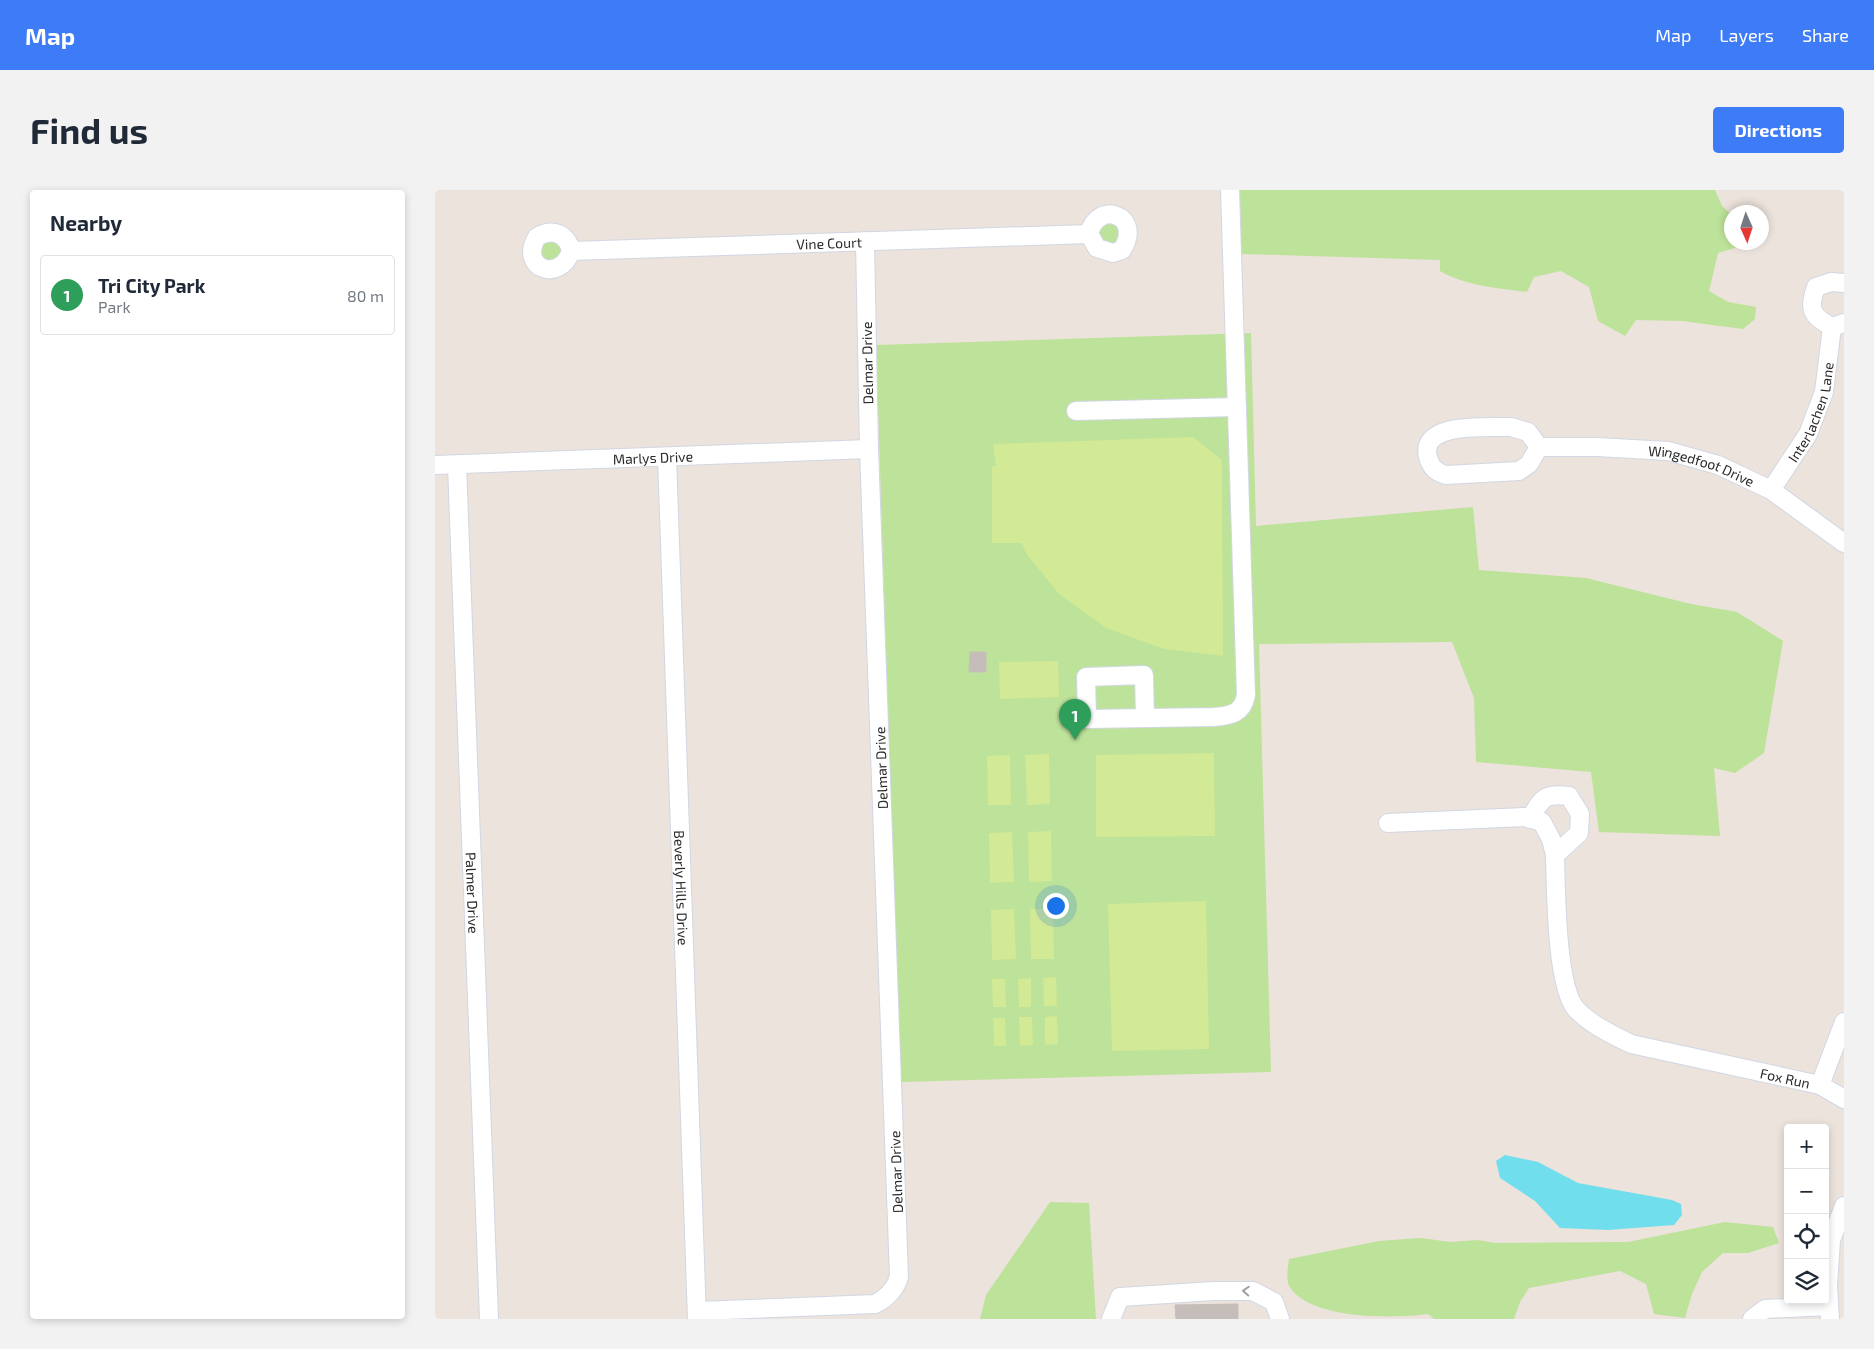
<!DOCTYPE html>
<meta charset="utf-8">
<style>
:root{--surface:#fff;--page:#f2f2f3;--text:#1f2937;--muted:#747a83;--line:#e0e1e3;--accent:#3e7cf7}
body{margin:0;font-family:"Exo 2",sans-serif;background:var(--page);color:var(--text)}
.controls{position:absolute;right:15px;bottom:15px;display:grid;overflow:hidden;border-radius:5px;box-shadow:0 2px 8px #0003}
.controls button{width:45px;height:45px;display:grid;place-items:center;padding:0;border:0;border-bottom:1px solid var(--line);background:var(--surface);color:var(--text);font:25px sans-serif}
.compass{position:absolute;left:1289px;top:15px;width:45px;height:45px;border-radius:50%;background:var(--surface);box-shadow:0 2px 8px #0003;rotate:177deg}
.you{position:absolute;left:620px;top:715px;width:18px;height:18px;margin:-12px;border:4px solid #fff;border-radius:50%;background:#1a73e8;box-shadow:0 0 0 8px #1a73e833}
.badge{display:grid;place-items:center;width:32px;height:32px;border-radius:50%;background:var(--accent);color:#fff;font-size:16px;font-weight:700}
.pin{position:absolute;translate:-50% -41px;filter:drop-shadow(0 1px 2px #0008)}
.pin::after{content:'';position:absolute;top:26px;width:18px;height:15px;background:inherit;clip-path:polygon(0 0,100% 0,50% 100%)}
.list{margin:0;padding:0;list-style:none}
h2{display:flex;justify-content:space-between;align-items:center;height:65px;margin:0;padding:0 20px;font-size:21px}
h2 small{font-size:16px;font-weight:400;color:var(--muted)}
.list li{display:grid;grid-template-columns:32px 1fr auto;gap:15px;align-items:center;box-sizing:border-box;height:80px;margin:0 10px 10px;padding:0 10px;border:1px solid var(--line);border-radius:5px}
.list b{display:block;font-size:19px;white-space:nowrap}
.list p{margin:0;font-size:16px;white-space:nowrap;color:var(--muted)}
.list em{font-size:16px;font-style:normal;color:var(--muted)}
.icon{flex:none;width:28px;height:28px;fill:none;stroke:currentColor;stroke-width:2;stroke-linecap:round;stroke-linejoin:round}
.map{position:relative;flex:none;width:1409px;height:1129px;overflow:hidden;border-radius:5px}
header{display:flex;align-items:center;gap:30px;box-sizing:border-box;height:70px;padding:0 25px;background:var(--accent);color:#fff}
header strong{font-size:24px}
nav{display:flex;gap:28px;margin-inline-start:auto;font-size:18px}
.intro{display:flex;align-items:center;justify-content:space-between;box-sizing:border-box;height:120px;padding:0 30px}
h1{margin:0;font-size:35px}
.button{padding:12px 22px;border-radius:5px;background:var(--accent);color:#fff;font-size:18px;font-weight:700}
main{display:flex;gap:30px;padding:0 30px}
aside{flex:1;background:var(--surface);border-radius:5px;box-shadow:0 2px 8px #0003}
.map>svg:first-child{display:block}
.green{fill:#bde299}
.pitch{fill:#d2e995}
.water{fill:#70deed}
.building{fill:#c4bdb9;stroke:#c7bfb6}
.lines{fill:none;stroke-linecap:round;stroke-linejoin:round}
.minor-casing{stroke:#d1d7e3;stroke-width:20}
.minor{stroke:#fff;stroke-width:18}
.oneway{stroke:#9f9f9f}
.labels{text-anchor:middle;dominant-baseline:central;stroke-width:4.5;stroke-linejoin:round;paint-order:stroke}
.street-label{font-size:14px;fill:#2a2a2a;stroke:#fff}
</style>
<header>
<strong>Map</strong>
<nav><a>Map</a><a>Layers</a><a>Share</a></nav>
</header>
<div class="intro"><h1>Find us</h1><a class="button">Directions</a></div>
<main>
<aside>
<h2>Nearby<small></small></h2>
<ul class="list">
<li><span class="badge" style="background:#2e9e5b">1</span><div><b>Tri City Park</b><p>Park</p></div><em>80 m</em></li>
</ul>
</aside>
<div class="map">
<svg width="1409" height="1129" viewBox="0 0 1409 1129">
<rect width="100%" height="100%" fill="#ece3dc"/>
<g class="green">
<path d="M805 0H1280L1287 16 1296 24V52L1316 53 1283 63 1274 101 1293 112 1321 117 1320 129 1308 139 1247 131 1201 130 1190 146 1163 131 1154 97 1126 81 1099 87 1092 102C1062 98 1031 96 1005 81V70L806 64Z"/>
<circle cx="675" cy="43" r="11"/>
<circle cx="115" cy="61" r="11"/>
<polygon points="816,143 821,336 1038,317 1044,380 1151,388 1256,414 1302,422 1348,451 1329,563 1300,583 1279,578 1285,646 1164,642 1156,582 1041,572 1039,508 1017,452 824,454 836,882 465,892 441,155"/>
<polygon points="615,1012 654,1013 661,1129 545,1129 551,1105"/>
<path d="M1290 1032 1338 1037 1344 1053 1313 1063H1288L1267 1082 1257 1104 1250 1128 1219 1124 1211 1094 1185 1081 1094 1098 1085 1112 1079 1129H999L993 1124C953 1129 874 1129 854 1096 851 1089 853 1077 854 1069L944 1051 986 1048 1015 1052 1043 1050 1060 1053 1193 1052Z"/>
</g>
<g class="pitch">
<polygon points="758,247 787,270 788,466 729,459 671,438 624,404 593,366 586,353 557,353 557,276 561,276 558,254"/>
<polygon points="623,471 624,507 565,509 564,472"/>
<polygon points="779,563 780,646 661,647 661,565"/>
<polygon points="614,564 615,614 592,615 590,565"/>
<polygon points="575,565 576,615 553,615 552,566"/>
<polygon points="616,641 617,691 594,692 593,642"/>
<polygon points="577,642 579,692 555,693 554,643"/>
<polygon points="771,711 774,859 677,861 673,714"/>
<polygon points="579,719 581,769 557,770 556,720"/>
<polygon points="595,719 618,719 619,769 596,769"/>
<polygon points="621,787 622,816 609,816 608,788"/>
<polygon points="596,788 596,817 584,817 583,789"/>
<polygon points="557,789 570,789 571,817 558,817"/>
<polygon points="622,826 623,854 610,855 610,827"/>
<polygon points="584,827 597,827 598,855 585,856"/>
<polygon points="558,828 570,828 571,856 559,856"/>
</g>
<polygon class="water" points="1070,965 1103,972 1143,993 1237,1010 1246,1014 1247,1025 1239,1035 1173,1040 1125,1038 1100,1011 1065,988 1061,971"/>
<g class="building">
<polygon points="535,462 551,462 551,482 534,482"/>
<polygon points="803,1114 803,1129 741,1129 740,1115"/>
</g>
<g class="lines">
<g class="minor-casing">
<g id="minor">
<path id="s1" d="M136 61C125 94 83 78 102 47 117 38 132 43 136 61L654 44 662 58 678 63 687 60C709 25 662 9 654 44"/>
<path d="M1409 93 1396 92 1381 97C1373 119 1376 126 1397 137L1409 133"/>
<polyline points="641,221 802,217"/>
<path d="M1076 237 1093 242 1104 257 1094 274 1084 281 1011 285C1001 282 996 278 993 267 984 231 1054 238 1076 237Z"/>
<path id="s2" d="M1104 257H1162L1233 261 1283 275 1336 300 1409 353"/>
<path id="s3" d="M232 267 262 1129"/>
<path id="s4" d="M0 275 434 259"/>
<path id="s5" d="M22 275 54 1129"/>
<path id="s6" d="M1336 300 1373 244 1389 202 1397 137"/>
<path d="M710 528 709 485 651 487 652 529 778 527C796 526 808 523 811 505L795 0"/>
<path d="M1095 629C1107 608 1109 603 1134 606L1145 624 1144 643 1120 665"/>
<path id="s7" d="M953 633 1090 627 1107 632 1116 649 1120 665C1121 699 1121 796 1141 819 1156 835 1178 845 1196 854L1385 895 1409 909"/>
<polyline points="1385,895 1409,832"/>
<path d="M263 1121 440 1114C452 1108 460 1100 464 1087L434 259 430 51"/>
<polyline points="676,1129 685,1107 779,1101 818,1101 839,1112 845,1129"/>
<polyline points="1317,1129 1330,1119 1394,1116"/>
<polyline points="1395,1129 1393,1096 1396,1050 1409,1016"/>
</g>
</g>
<use href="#minor" class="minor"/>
</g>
<defs><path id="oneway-chevron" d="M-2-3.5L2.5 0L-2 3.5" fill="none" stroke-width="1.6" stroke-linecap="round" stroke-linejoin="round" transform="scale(1.25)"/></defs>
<use class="oneway" href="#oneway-chevron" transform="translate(811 1101) rotate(-177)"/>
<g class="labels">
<g class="street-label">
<text stroke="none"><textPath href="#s1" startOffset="376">Vine Court</textPath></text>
<text transform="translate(432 173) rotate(-91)">Delmar Drive</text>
<text stroke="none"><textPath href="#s6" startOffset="89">Interlachen Lane</textPath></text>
<text stroke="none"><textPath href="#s4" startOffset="218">Marlys Drive</textPath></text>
<text stroke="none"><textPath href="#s2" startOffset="165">Wingedfoot Drive</textPath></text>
<text transform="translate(446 578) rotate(-92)">Delmar Drive</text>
<text stroke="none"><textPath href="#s3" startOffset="431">Beverly Hills Drive</textPath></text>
<text stroke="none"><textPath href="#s5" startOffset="428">Palmer Drive</textPath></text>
<text stroke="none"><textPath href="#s7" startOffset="571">Fox Run</textPath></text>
<text transform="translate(461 982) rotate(-92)">Delmar Drive</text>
</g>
</g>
</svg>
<div class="controls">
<button>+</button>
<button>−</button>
<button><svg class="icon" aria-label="locate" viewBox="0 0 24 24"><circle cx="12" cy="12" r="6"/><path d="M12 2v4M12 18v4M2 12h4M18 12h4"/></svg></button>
<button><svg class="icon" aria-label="layers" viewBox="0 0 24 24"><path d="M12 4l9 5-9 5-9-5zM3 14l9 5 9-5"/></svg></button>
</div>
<svg class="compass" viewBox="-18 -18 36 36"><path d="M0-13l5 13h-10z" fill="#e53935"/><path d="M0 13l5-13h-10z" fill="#747a83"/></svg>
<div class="you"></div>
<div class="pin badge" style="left:640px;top:550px;background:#2e9e5b">1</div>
</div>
</main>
